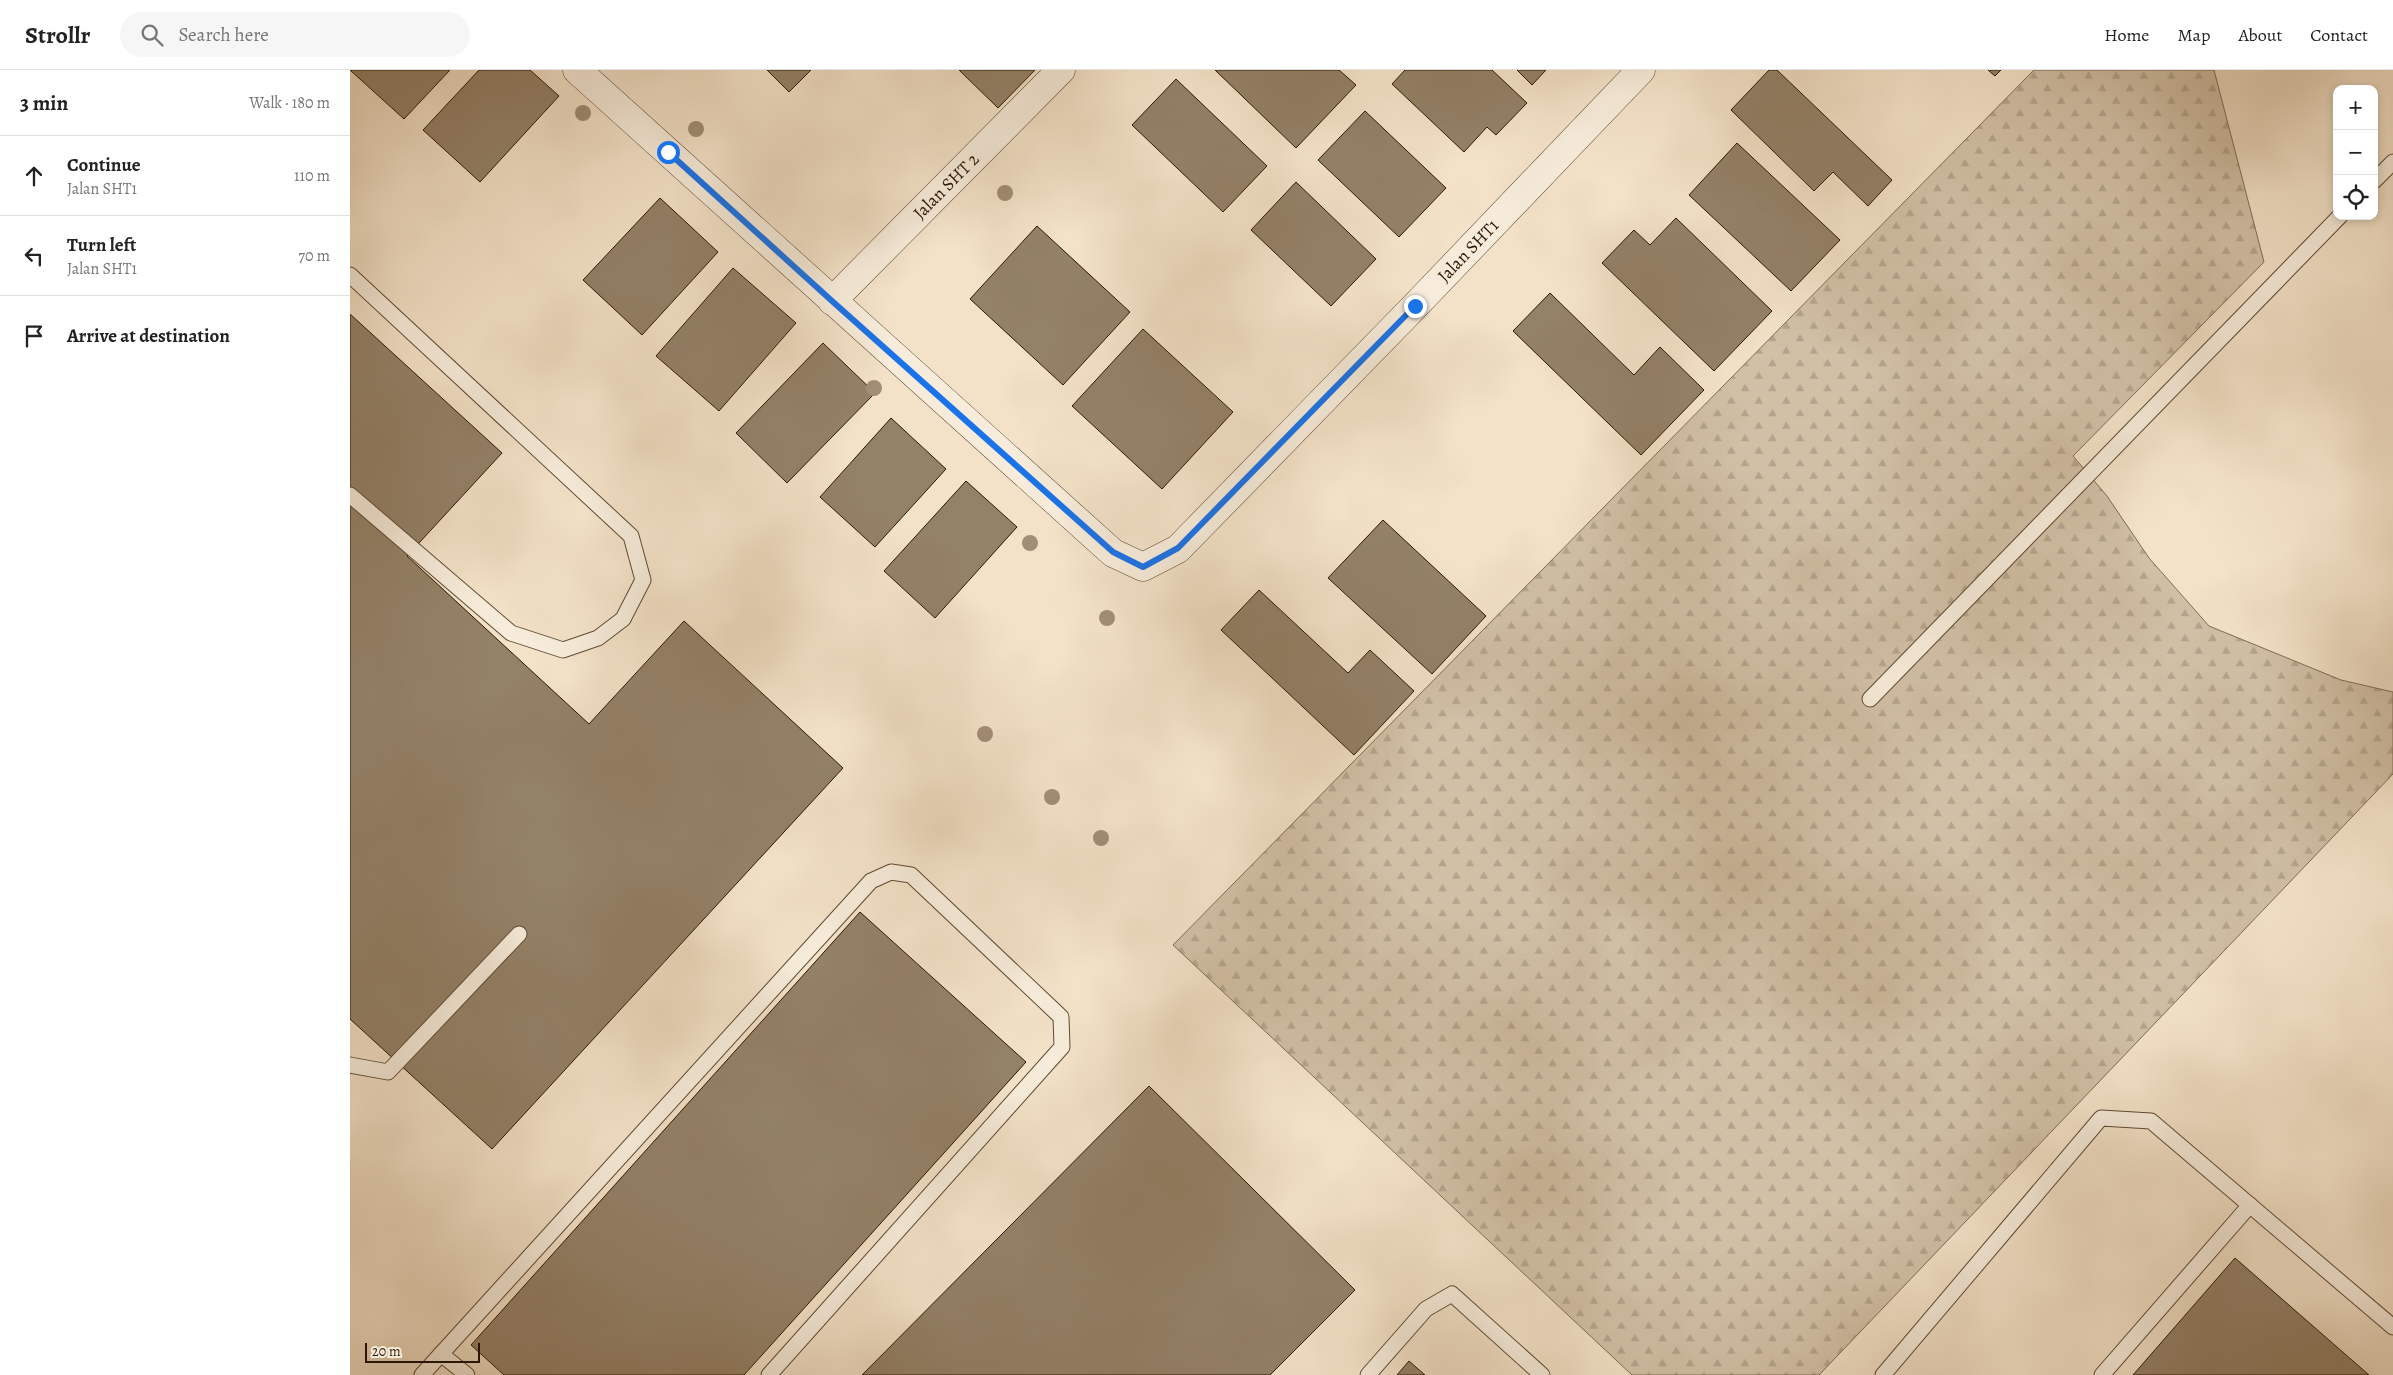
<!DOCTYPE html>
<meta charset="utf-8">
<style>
:root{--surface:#fff;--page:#f6f6f6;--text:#222;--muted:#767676;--line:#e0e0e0}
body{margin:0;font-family:Alegreya,serif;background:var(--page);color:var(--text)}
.controls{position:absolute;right:15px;top:15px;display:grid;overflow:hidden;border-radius:10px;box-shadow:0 2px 8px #0003}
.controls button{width:45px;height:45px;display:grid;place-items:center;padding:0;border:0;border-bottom:1px solid var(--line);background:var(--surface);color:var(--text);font:25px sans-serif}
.scale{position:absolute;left:15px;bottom:12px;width:115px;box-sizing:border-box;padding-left:5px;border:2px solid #2c1800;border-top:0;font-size:14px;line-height:18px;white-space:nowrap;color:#2c1800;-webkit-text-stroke:4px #f7ecdb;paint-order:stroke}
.stop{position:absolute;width:15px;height:15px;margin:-11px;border:4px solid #1a73e8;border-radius:50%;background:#fff}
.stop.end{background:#1a73e8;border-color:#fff;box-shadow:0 1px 5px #0008}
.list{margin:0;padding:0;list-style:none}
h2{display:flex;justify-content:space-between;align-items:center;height:65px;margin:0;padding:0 20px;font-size:21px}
h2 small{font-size:16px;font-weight:400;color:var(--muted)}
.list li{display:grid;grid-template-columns:32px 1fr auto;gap:15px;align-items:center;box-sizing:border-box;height:80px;padding:0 20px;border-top:1px solid var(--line)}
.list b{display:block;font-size:19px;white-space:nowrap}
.list p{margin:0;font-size:16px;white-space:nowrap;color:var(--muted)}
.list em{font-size:16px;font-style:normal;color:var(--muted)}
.icon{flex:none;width:28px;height:28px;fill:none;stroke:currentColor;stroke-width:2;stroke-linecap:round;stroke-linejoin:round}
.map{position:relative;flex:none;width:2043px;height:1305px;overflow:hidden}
header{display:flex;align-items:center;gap:30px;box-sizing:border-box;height:70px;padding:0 25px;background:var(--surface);border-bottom:1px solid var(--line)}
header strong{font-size:24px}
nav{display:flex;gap:28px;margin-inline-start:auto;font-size:18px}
.search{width:350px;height:45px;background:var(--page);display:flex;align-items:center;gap:12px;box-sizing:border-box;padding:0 18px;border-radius:28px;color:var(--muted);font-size:19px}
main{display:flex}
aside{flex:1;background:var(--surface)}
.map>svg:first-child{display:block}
.forest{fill:url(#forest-firs);stroke:#7e6c53}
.building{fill:#938168;stroke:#2c1800}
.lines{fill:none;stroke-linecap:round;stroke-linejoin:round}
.service-casing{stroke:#5e4a32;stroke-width:17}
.minor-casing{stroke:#5e4a32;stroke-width:29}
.service{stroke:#f7ecdb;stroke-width:15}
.minor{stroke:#f7ecdb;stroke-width:28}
.tree{fill:#a18e76}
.route{stroke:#1a73e8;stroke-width:6}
.labels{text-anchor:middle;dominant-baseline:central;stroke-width:4.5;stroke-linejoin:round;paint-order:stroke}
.street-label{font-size:18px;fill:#2c1800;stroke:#f7ecdb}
</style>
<header>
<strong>Strollr</strong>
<div class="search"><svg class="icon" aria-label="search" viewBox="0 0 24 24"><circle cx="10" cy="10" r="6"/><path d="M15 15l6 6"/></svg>Search here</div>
<nav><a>Home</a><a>Map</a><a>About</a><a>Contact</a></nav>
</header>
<main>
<aside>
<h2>3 min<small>Walk · 180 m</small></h2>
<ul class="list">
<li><svg class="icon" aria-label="ahead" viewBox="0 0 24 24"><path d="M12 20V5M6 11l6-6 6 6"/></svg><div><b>Continue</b><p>Jalan SHT1</p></div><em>110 m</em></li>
<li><svg class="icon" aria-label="left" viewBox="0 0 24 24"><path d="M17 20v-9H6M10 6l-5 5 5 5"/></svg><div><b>Turn left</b><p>Jalan SHT1</p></div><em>70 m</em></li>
<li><svg class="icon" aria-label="arrive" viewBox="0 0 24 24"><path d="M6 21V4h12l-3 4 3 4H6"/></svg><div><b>Arrive at destination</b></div></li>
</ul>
</aside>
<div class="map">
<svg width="2043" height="1305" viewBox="0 0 2043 1305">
<defs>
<pattern id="forest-firs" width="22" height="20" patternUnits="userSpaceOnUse" patternTransform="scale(1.25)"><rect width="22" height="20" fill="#d1c0a6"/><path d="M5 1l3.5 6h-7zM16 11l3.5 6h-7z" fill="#b4a48d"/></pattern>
</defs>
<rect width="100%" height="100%" fill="#f3e2c8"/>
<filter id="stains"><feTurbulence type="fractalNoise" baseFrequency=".004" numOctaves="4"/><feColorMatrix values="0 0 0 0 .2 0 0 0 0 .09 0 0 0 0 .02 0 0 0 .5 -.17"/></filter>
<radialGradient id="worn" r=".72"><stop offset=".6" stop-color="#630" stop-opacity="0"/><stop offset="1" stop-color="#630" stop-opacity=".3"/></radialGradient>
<polygon class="forest" points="1684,0 1864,0 1914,192 1723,386 1757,426 1799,488 1859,556 1991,610 2043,622 2043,704 1469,1305 1282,1305 823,875"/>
<g class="building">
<polygon points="0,0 100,0 54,49"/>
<polygon points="129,0 180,0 209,26 130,112 73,60"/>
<polygon points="417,0 461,0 439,22"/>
<polygon points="609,0 685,0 648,38"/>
<polygon points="865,0 989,0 1006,15 946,78"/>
<polygon points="1055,0 1142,0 1177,33 1146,65 1137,57 1114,82 1042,14"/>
<polygon points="1167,0 1196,0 1182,15"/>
<polygon points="1419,0 1427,0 1542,110 1518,136 1483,102 1464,121 1381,40"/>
<polygon points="1638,0 1651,0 1645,6"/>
<polygon points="826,9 917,96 873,142 782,55"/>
<polygon points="1015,41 1096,118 1049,167 968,90"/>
<polygon points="1387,73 1490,170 1441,221 1339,125"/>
<polygon points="946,112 1026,189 981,236 901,160"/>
<polygon points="310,128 368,182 292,265 233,210"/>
<polygon points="1326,148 1422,241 1364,301 1252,193 1284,160 1300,175"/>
<polygon points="687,156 780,242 713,315 620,229"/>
<polygon points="383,198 446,253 369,341 306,286"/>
<polygon points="1200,223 1284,305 1310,277 1354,320 1291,385 1163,261"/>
<polygon points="0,244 152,383 57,486 239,654 334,551 493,698 142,1079 0,949"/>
<polygon points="793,259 883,342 812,419 722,336"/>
<polygon points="473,273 525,323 437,413 386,363"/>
<polygon points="541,348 596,399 525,477 470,427"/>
<polygon points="616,411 667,457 585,548 534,501"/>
<polygon points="1033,450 1136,546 1082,604 978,508"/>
<polygon points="909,520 998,603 1020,580 1064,621 1004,685 871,560"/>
<polygon points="510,842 676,992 394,1305 154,1305 121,1275"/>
<polygon points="799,1016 1005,1220 920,1305 512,1305"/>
<polygon points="1885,1188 2019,1305 1783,1305"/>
<polygon points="1059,1291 1075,1305 1047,1305"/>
</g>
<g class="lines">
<g class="service-casing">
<g id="service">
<polyline points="2024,111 2043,92"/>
<polyline points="0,205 281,466 293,510 273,549 248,568 213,580 161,563 0,425"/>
<polyline points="1520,629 1990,146"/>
<polyline points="0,995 38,1002 169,864"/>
<polyline points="72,1305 91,1284"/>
<polyline points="117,1305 91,1284 521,811 541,802 561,805 711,947 712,977 419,1305"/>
<polyline points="1018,1305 1076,1239 1102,1224 1192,1305"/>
<polyline points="1533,1305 1751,1048 1801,1051 2043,1257"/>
<polyline points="1752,1305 1900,1135"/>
</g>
</g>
<g class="minor-casing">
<g id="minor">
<path id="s1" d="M227 0 763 483 793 497 828 479 1065 236 1291 0"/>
<path id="s2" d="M482 231 711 0"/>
</g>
</g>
<use href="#service" class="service"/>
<use href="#minor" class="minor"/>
</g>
<g class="tree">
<circle cx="233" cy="43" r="8"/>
<circle cx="346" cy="59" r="8"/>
<circle cx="655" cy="123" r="8"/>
<circle cx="524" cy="318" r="8"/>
<circle cx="680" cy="473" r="8"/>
<circle cx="757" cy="548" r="8"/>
<circle cx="635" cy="664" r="8"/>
<circle cx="702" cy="727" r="8"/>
<circle cx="751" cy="768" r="8"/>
</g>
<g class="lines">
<polyline class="route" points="318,82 482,231 763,482 793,497 828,478 1065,236"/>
</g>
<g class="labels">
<g class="street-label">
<text stroke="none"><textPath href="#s2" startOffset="162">Jalan SHT 2</textPath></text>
<text stroke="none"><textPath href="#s1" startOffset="1210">Jalan SHT1</textPath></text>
</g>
</g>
<rect width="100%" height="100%" filter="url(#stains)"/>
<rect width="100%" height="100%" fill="url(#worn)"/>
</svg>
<div class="controls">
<button>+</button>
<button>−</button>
<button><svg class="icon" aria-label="locate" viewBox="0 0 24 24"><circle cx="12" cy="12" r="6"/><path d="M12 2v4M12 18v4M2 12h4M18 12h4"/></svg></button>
</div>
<div class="scale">20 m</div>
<div class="stop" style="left:318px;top:82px"></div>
<div class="stop end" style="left:1065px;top:236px"></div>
</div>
</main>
